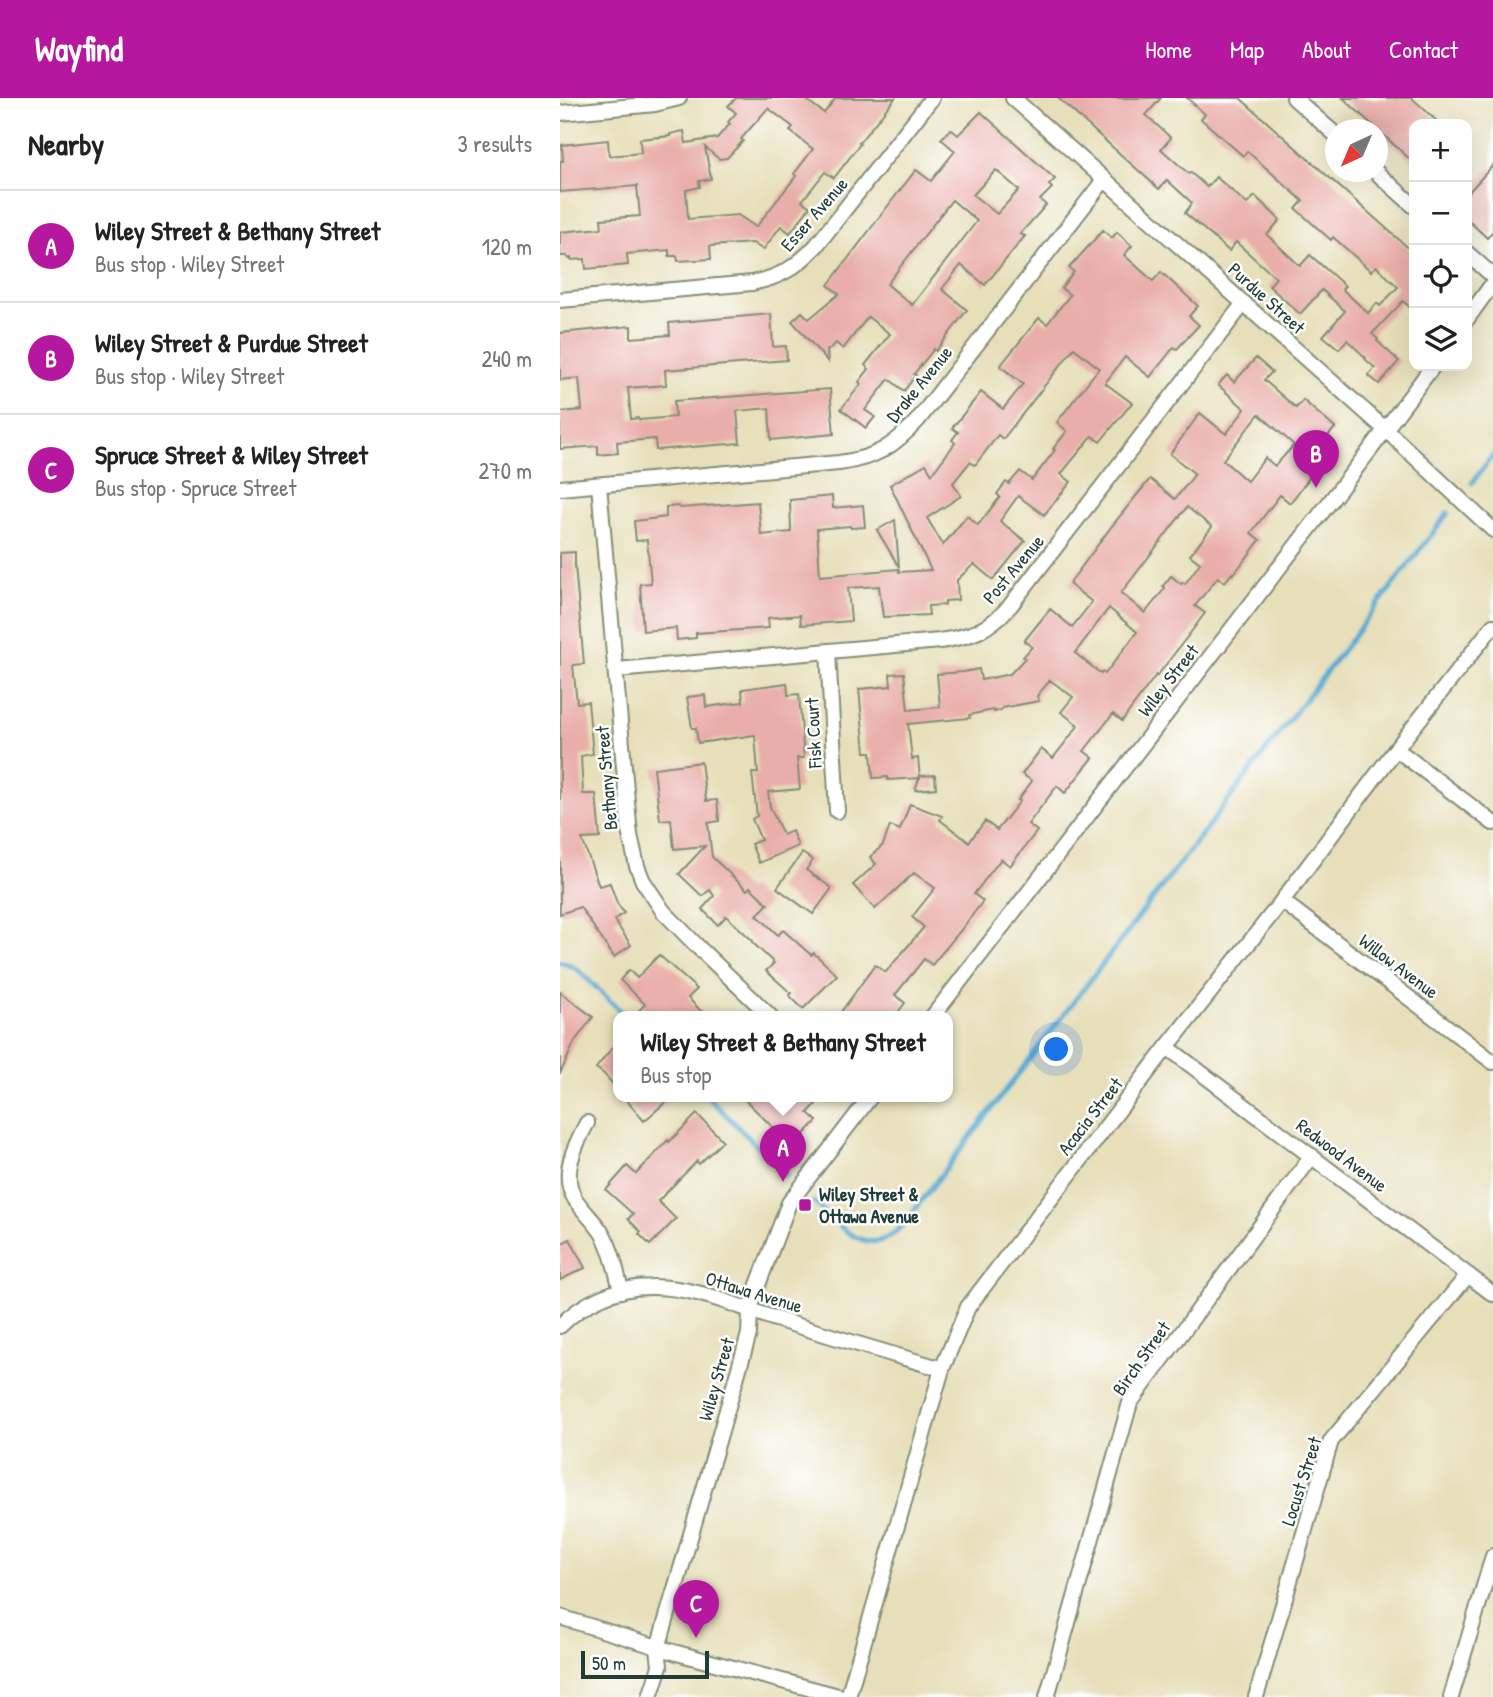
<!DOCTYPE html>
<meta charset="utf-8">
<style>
:root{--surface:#fff;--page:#f2f2f2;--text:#222;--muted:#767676;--line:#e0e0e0;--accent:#b5179e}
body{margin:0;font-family:"Patrick Hand",sans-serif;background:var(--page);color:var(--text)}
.controls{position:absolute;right:21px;top:21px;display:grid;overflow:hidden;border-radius:14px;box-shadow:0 7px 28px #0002}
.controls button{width:63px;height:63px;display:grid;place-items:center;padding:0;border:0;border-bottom:2px solid var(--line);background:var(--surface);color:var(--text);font:35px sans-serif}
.compass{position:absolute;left:765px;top:21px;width:63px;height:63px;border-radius:50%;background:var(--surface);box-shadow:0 7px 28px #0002;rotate:224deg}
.scale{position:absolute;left:21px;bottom:18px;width:128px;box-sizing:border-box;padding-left:7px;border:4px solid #1f3d34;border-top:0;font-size:19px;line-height:24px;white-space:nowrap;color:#1f3d34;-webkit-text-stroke:5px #fff;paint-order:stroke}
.you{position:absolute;left:497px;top:952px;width:24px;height:24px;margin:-18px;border:5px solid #fff;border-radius:50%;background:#1a73e8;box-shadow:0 0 0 10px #1a73e833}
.badge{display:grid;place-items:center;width:46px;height:46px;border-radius:50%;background:var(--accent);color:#fff;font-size:23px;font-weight:700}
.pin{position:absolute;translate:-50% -58px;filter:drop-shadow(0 2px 4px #0008)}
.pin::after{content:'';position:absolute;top:37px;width:24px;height:21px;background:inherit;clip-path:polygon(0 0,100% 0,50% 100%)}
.popup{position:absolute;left:53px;top:913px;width:340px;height:91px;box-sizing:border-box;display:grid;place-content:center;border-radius:14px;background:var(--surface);filter:drop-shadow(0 2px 5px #0005);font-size:23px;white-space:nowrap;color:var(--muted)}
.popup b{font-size:26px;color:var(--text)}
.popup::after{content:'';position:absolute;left:50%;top:100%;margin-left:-14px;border:14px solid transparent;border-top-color:var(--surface)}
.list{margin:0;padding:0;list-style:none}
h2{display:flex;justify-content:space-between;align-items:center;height:91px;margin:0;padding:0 28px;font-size:30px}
h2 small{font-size:23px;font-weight:400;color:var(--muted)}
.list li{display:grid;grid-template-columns:46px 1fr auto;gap:21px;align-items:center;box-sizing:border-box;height:112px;padding:0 28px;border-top:2px solid var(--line)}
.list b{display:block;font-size:26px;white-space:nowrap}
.list p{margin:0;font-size:23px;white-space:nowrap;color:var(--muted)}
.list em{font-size:23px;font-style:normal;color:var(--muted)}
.icon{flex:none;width:38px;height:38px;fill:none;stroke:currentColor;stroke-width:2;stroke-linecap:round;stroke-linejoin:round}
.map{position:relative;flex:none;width:933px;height:1599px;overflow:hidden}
header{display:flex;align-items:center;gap:42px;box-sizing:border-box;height:98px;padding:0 35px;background:var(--accent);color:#fff}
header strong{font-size:33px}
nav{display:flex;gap:38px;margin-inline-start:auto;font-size:24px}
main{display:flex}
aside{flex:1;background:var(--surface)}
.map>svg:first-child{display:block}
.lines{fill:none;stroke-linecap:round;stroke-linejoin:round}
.stream{stroke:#55a8d0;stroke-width:5}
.building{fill:#e9aea9;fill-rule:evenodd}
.street-casing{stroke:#838e77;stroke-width:18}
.street{stroke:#fff;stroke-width:14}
.poi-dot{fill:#b5179e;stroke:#fff;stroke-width:2.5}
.labels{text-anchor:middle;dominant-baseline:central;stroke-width:5;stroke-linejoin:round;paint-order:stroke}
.street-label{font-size:19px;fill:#1f3d34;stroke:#fff}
.poi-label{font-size:19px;font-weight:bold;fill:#1f3d34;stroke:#fff;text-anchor:start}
</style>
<header>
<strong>Wayfind</strong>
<nav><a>Home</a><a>Map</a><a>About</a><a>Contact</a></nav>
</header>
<main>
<aside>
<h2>Nearby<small>3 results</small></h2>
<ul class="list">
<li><span class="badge">A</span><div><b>Wiley Street &amp; Bethany Street</b><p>Bus stop · Wiley Street</p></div><em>120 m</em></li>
<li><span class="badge">B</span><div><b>Wiley Street &amp; Purdue Street</b><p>Bus stop · Wiley Street</p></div><em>240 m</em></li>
<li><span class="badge">C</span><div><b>Spruce Street &amp; Wiley Street</b><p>Bus stop · Spruce Street</p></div><em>270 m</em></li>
</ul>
</aside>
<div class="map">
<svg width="933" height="1599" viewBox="0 0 933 1599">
<rect width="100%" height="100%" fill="#fff"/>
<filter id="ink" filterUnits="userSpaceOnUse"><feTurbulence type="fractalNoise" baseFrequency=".0143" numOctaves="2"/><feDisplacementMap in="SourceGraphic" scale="14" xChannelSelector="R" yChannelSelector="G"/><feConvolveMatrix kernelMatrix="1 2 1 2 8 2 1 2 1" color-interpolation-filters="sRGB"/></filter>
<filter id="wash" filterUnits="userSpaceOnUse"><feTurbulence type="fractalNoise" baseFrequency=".00686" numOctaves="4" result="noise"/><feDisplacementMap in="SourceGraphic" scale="28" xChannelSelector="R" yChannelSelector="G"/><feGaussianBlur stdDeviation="1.57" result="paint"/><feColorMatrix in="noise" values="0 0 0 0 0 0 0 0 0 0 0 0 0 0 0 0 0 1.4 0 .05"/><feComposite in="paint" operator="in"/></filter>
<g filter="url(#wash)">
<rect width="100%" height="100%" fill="#e7dfba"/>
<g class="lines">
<g class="stream">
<polyline points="912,385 933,357"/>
<polyline points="0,864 10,867 18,872 66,918"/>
<polyline points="147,998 226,1077"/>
<path d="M254 1104C273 1121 300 1156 329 1139 334 1136 338 1131 342 1128L888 415"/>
</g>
</g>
<g id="blocks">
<g class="building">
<path d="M176 0H244L264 15 276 0H335L299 45 300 46 274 80 265 74 242 103 250 109 230 135 221 128 203 152 193 145 150 148 151 161 118 163 117 158H109V152L67 156 68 167 26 171 25 161 11 162V160L8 161 7 158H0V134L42 130 41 121 80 118 77 88 0 94V63H3L2 47 48 42 49 58 81 55 80 41 110 38V36L124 33 126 45 157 40 170 26 168 24 176 15 168 8ZM208 10 233 29 230 33 253 51 234 76 236 78 196 129 178 117 128 121 126 92 140 89 139 83 151 81 145 49 159 61 167 60 183 43 181 41Z"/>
<polygon points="498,0 601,0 586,17 611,40 601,51 629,76 630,74 647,89 656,79 687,106 695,98 720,122 707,137 740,168 750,157 785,188 782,191 808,215 817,205 820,208 838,189 816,168 811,173 773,139 771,142 736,111 743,103 687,53 683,58 641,21 645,16 627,0 680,0 854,155 854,213 843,203 812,236 818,241 817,243 839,263 819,286 808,277 815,270 805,261 806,260 787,242 779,251 763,238 785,213 762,192 740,216 709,188 716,180 676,144 669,153 625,115 632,105 607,82 599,91"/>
<polygon points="783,0 852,0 880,26 854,26 854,65"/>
<path d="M421 14 495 81 489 87 492 90 480 102 486 107 460 136 465 138 425 187 401 167 382 191 407 212 376 253 374 251 354 276 356 277 344 293 329 281 305 312 315 319 306 330 281 311 301 286 299 284 309 271 305 267 330 236 308 219 283 251 276 245 267 253 268 264 232 223 242 214 249 221 279 196 268 187 337 96 356 72 371 83 395 53 381 41 391 31 398 37ZM436 72 459 92 437 116 413 97ZM392 102 417 123 352 207 327 186Z"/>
<polygon points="933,67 933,133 927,140 907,121 907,96"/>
<path d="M543 132 552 140 557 134 572 148 564 157 593 183 601 174 638 208 629 218 639 227 617 251 614 249 590 279 565 259 545 285 572 305 540 344 532 338 501 376 511 384 484 417 458 398 440 423 465 443 433 482 414 466 397 482 398 502 385 503V507L368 508 369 517 323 519 319 488 288 490 291 523 241 527 240 517 208 520 209 530 136 535V540L117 542 116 530 83 533 80 486 91 485 87 442 76 443 74 423 106 419V409L119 408 120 410 198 404 201 437 231 434 230 402 272 398 273 410 303 407 305 429 291 430 290 428 257 431 260 478 339 471V474L371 472 330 387 366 366 372 376 395 345 392 342 398 334 392 330 421 294 443 311 463 286 440 268 479 220 487 226 510 197 501 190 514 174 509 170ZM514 250 539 270 497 324 507 333 493 351 495 352 472 382 460 373 449 386 446 384 437 396 440 399 418 427 407 418 383 447 367 420 401 398 393 385 410 364 414 367 416 366 438 337 443 341Z"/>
<polygon points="211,216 213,249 226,248 227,262 105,272 106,287 68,290 71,321 78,320 79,322 115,319 114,303 270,291 274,336 211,342 209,310 177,313 180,345 96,352 95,341 57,344 58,355 38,357 38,348 0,351 0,314 22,312 19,280 0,282 0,235 71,228 71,240 110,237 109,225"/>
<path d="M696 260 712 274 704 282 736 310 743 302 775 330 754 354 765 365 756 375 754 374 730 405 720 397 691 435 700 442 691 454 673 477 672 475 665 484 658 479 635 508 645 515 631 534 597 578 596 577 562 623 553 616 524 653 533 660 524 671 505 695 497 688 468 726 477 733 450 768 441 761 414 796 423 803 401 832 372 867 364 861 335 897 345 905 335 918H278L315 867 326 874 364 829 352 819 375 790 354 775 315 811 293 787 316 766 310 759 323 747 330 728 340 732 350 706 382 718 380 722 409 744 425 723 437 732 460 703 458 702 472 683 462 676 481 651 493 660 518 628 516 627 517 626 501 614 513 599 490 582 477 598 479 603 442 610 441 612 434 614 433 612 409 617 410 620 348 626 352 661 358 660 360 680 328 682V679L313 680 311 654H305L299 591 331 588 330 576 344 575 348 612 380 609 377 576 403 574 419 571 421 582 450 576 465 560 463 559 472 549 464 543 490 511 512 529 532 504 509 486 551 429 590 381 615 401 635 376 610 356 640 315 666 336 685 311 658 287 667 277 674 284ZM699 316 734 347 715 368 705 360 687 383 663 362ZM627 409 652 429 630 457 640 465 625 486 622 484 621 486 611 478 603 488 605 490 585 515 561 495ZM549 510 577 534 545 576 542 574 541 576 515 555Z"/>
<polygon points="335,422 339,469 317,432"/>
<polygon points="15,454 15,468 24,566 13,567 17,605 28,604 33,656 21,658 23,696 36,696 40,740 22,741 39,788 50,785 57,805 64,815 54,822 71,847 54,859 20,809 0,816 0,455"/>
<polygon points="227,585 228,597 239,596 244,660 237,660 240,691 208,694 210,709 223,737 232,733 238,748 199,765 191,746 201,742 192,721 197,718 192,675 198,675 195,637 138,645 136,630 132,630 127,599 145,597 146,609 183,604 182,591"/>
<polygon points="141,664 146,703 157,702 159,723 148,725 152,759 187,792 190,789 208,806 197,817 218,837 223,832 251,857 254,855 277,877 243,911 229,897 231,895 206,873 214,865 192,844 193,843 166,818 158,827 142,811 154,798 150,792 142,798 119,776 145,748 114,751 111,721 100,722 94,670"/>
<polygon points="375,677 376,690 355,692 360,678"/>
<polygon points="242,755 253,762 246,772 272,790 253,816 217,790"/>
<polygon points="99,857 137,891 128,900 146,918 74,918 85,906 60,882 69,872 77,880"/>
<polygon points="0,894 33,919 15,943 0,976"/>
<polygon points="59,941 59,993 44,976 36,970"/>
<polygon points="63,998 113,998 84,1023"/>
<polygon points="181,998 247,998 256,1006 248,1015 257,1023 232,1048"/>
<polygon points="137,1016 163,1043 139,1066 137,1063 98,1103 116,1121 90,1147 79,1136 81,1134 68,1121 73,1116 46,1092 67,1068 76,1076 108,1042 109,1044"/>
<polygon points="10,1141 25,1170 0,1182 0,1146"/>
</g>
</g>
</g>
<g filter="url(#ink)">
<use href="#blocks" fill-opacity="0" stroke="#838e77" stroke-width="2"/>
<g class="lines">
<g class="street-casing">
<g id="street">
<polyline points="453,0 826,332 933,432"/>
<polyline points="734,0 776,37"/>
<polyline points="0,15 95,6 119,0"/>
<polyline points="816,74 854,108"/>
<polyline points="907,155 933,178"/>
<path d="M0 202 192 185C221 179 235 170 256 148L372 0"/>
<polyline points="907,221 933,185"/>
<polyline points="39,387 70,737 77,768 83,783 103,813 138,849 210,918"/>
<path d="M0 390 279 365C316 360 333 349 358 322L544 82"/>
<polyline points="268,554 277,713"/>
<path d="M57 572 380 543C413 538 427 533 450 508L684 205"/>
<polyline points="836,651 933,725"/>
<polyline points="722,803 933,964"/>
<polyline points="373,918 810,352 873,268"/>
<polyline points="607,949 933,1196"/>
<path d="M27 1025C15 1047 0 1077 15 1101 24 1115 38 1126 45 1140 53 1156 57 1175 61 1193"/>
<path d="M0 1228C23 1204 57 1189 90 1189 134 1188 178 1209 219 1222 273 1239 328 1255 382 1271"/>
<polyline points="0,1519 117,1555 282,1599"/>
<polyline points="90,1599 100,1568 98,1550 189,1236 190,1212 196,1192 229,1105 311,998"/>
<polyline points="288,1599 382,1271 408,1209 607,949 722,803 836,651 933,528"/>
<polyline points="487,1599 570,1305 752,1058"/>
<polyline points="696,1599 771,1343 908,1177"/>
<polyline points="891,1599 933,1458"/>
</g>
</g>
<use href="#street" class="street"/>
</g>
</g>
<rect class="poi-dot" x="238" y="1100" width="14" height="14" rx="3.5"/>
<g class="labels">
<g class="street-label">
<text transform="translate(254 116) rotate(-49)">Esser Avenue</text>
<text transform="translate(707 200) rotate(42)">Purdue Street</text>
<text transform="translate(359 286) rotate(-51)">Drake Avenue</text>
<text transform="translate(453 471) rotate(-50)">Post Avenue</text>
<text transform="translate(608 582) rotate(-52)">Wiley Street</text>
<text transform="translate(253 635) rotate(-93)">Fisk Court</text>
<text transform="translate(46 680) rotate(-95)">Bethany Street</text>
<text transform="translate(839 868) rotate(37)">Willow Avenue</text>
<text transform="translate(530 1018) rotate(-52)">Acacia Street</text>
<text transform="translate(782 1057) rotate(37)">Redwood Avenue</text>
<text transform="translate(194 1194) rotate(17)">Ottawa Avenue</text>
<text transform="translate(581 1260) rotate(-55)">Birch Street</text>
<text transform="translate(156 1281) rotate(-74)">Wiley Street</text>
<text transform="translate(741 1383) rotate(-72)">Locust Street</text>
</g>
<g class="poi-label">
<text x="259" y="1096">Wiley Street &amp;<tspan x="259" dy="22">Ottawa Avenue</tspan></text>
</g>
</g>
</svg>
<div class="controls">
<button>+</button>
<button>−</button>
<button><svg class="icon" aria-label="locate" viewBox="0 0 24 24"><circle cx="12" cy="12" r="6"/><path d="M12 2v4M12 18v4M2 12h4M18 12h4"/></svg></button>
<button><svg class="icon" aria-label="layers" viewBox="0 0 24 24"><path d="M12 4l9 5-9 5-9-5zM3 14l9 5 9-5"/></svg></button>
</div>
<svg class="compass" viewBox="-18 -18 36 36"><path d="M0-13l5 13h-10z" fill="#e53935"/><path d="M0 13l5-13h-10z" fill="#767676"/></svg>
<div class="scale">50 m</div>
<div class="you"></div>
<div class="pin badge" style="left:223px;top:1084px">A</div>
<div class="popup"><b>Wiley Street &amp; Bethany Street</b>Bus stop</div>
<div class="pin badge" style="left:756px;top:390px">B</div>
<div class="pin badge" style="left:136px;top:1540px">C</div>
</div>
</main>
